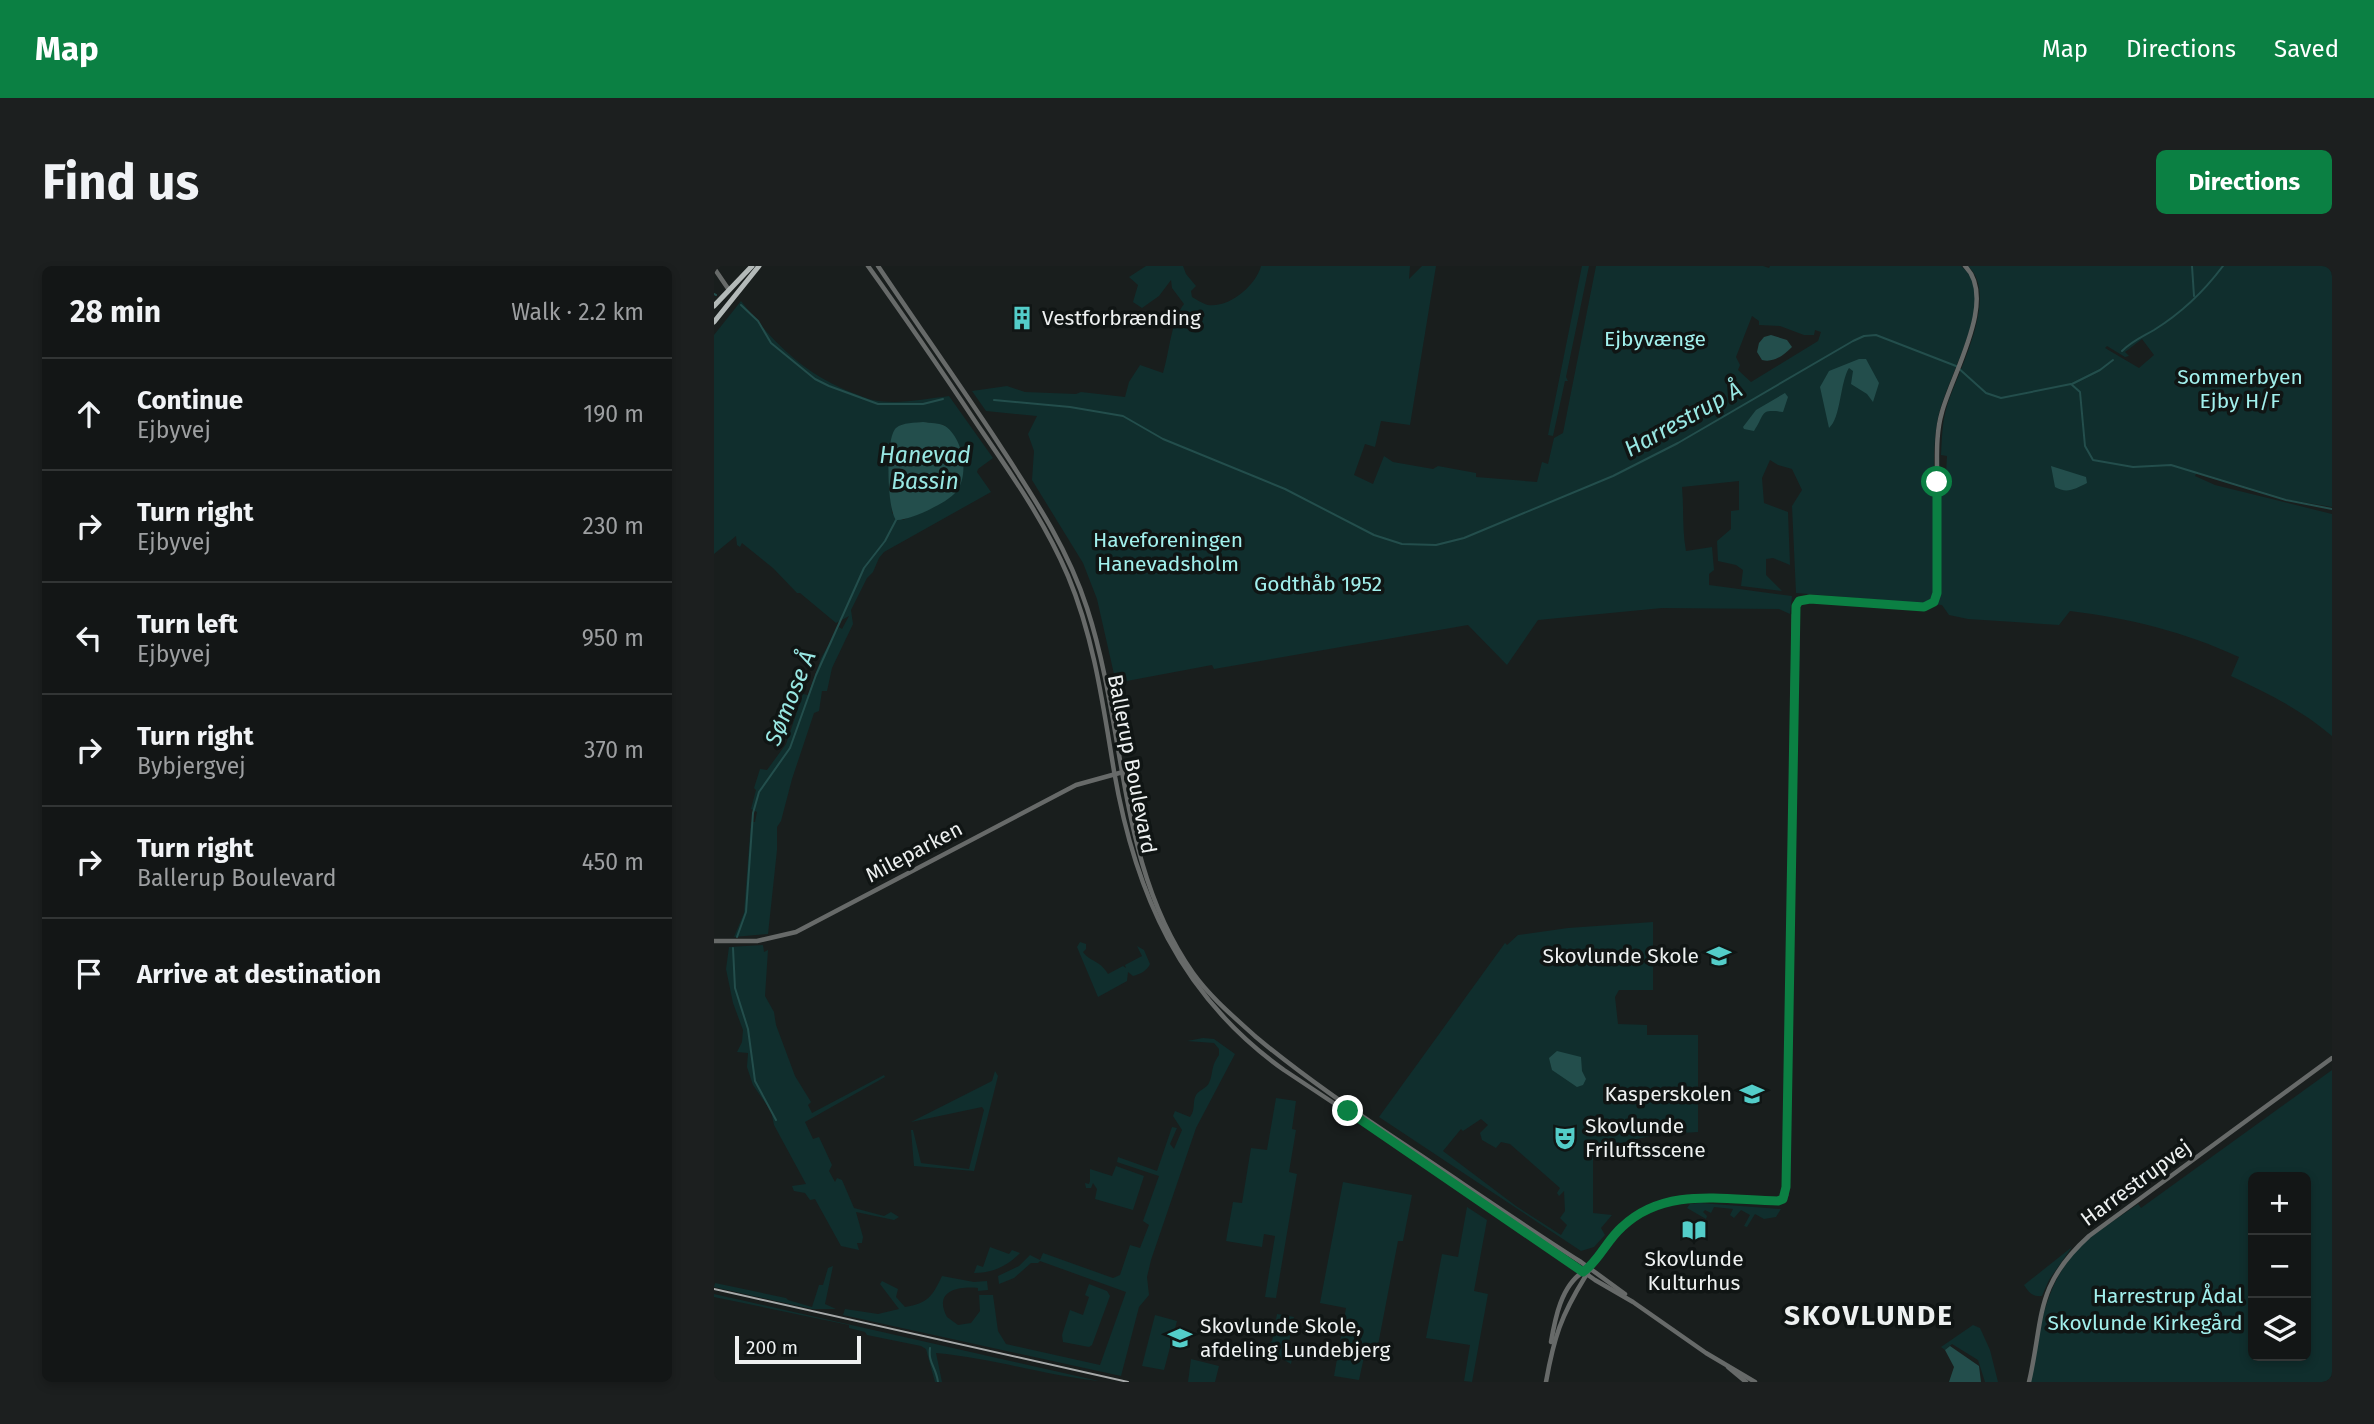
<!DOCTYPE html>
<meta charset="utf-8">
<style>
:root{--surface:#131616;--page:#1c1f1f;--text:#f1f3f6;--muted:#9d9fa1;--line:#323535;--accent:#0b8043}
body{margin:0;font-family:"Fira Sans",sans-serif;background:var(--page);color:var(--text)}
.controls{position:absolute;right:21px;bottom:21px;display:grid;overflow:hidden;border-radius:10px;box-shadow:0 4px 10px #0003}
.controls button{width:63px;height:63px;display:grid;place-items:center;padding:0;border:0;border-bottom:2px solid var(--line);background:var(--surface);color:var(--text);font:35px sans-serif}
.scale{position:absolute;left:21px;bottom:18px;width:126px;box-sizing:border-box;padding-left:7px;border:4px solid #eef1f1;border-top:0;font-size:19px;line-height:24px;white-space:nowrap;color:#eef1f1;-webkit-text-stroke:5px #101514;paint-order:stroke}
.stop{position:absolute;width:21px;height:21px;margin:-16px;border:5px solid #0b8043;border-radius:50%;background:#fff}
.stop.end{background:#0b8043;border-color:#fff;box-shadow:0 2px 7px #0008}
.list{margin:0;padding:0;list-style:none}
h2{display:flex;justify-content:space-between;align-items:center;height:91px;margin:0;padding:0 28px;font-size:30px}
h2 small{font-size:23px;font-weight:400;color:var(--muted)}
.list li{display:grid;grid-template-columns:46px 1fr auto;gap:21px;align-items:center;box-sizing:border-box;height:112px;padding:0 28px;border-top:2px solid var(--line)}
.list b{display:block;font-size:26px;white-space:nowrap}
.list p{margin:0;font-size:23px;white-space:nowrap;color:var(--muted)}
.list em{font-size:23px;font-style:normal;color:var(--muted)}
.icon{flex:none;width:38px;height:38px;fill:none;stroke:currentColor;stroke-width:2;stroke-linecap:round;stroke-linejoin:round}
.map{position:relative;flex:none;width:1618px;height:1116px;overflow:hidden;border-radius:10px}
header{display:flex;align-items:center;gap:42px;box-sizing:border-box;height:98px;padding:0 35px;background:var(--accent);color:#fff}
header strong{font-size:33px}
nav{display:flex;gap:38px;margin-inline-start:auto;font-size:24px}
.intro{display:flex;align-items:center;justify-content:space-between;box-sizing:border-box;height:168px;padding:0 42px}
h1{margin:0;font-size:49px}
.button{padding:18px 32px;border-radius:10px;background:var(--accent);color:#fff;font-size:24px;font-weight:700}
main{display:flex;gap:42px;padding:0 42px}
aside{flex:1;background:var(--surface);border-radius:10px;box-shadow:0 4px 10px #0003}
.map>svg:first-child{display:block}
.green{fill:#102e2d;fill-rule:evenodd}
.water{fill:#234e4c}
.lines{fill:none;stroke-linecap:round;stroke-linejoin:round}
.stream{stroke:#234e4c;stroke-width:2}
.tertiary{stroke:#676a69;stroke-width:4.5}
.primary{stroke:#b3b9b8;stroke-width:5}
.tram{stroke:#a7aaaa;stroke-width:2}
.route{stroke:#0b8043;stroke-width:9}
.labels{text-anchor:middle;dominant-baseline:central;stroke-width:7;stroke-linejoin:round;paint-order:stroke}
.poi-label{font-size:21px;fill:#eef1f1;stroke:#101514;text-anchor:start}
.park-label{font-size:21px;fill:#a2f0ed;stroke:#101514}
.street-label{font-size:21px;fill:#eef1f1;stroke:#101514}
.water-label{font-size:23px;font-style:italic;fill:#98e7e3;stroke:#101514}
.district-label{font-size:28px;font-weight:bold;letter-spacing:2px;fill:#eef1f1;stroke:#101514}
</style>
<header>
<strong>Map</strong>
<nav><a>Map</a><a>Directions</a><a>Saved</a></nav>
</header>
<div class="intro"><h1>Find us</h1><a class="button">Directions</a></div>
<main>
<aside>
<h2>28 min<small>Walk · 2.2 km</small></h2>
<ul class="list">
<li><svg class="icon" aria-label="ahead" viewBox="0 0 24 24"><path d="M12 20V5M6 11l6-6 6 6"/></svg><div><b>Continue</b><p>Ejbyvej</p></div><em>190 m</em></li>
<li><svg class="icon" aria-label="right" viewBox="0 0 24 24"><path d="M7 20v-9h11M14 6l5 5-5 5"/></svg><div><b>Turn right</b><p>Ejbyvej</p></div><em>230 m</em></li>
<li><svg class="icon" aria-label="left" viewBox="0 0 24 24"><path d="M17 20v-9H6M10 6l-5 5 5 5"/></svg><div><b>Turn left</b><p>Ejbyvej</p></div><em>950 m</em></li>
<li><svg class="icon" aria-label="right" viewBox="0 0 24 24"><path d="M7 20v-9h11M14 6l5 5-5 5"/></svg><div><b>Turn right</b><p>Bybjergvej</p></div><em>370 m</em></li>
<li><svg class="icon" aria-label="right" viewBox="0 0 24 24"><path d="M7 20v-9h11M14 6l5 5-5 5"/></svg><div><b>Turn right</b><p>Ballerup Boulevard</p></div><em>450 m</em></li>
<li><svg class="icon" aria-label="arrive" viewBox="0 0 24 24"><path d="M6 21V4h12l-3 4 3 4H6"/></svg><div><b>Arrive at destination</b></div></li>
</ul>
</aside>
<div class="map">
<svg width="1618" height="1116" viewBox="0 0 1618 1116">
<rect width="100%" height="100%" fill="#191e1d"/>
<g class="green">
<path d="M432 0H469L472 8 482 20 477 25 478 31C482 33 489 38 494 39 516 42 542 19 547 0H696L695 13 708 0H722L696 159 667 155 661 181 651 178 640 209 659 218 670 190 679 196 719 203 724 200 762 207V211L823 216 828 196 834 198 840 172 849 167 882 0H1049L1055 2 1056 0H1247C1250 3 1256 7 1258 12 1274 47 1231 116 1224 152 1219 177 1220 202 1220 228L1224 230 1227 209 1232 207 1233 190 1227 189C1228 172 1228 156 1233 140 1244 105 1286 30 1254 0H1618V241L1576 234 1483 206 1481 210 1501 219 1618 248V470C1588 444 1553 427 1517 410L1525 391C1471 366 1415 352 1356 345L1345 359 1254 353 1235 349 1228 339 1082 327 1078 240 1088 224 1078 203 1064 199 1056 194 1048 212 1050 237 1074 246 1076 299 1059 292 1052 293V309L1068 325 1027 320 1029 304 1022 299 1004 295 1003 275 1017 263V245L1025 244V215L968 221C970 243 968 264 972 285L998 281 1000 304 995 308V319L1078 330 1076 348 1065 343 948 342 824 354 793 399 754 359 500 403 498 399 402 417 383 333 369 297 318 214 320 185 314 168 323 150 272 145 258 125 293 120 311 126 362 128 367 126 411 131 415 116 426 99 449 107C456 84 457 55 470 38L458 22 457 14 445 30 428 42 419 36 424 19 415 11ZM1038 50 1045 55V59L1066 60 1090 69H1100L1101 64 1107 66 1104 75 1037 116 1024 104 1026 99 1022 91ZM1428 73 1440 89 1425 102 1391 82 1393 80 1411 91 1415 90 1411 86Z"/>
<polygon points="868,0 875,0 852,111 854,115 851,115 839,170 834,169"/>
<path d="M27 35C60 77 88 107 139 127 145 129 153 133 159 134 183 139 211 133 235 130L279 192 264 203 263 206 277 226 170 286 165 292 159 306 153 312 137 344 139 358 118 402 113 425H108L105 445 100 447 78 513 67 555 63 561V584L54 668 20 671 30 647 37 556H41L43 546 37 543 42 524 40 522 46 503 53 504 72 478 89 428 94 429 107 392 125 361 128 363 135 350 122 357 86 327H83L59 302 28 277 26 281 23 279 22 270 0 288V69ZM209 156 230 159 248 184V205L242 226 220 241 189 254 178 247 175 178 187 159Z"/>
<path d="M939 656V724H905L901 731 904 758 933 759V769H984V866C943 868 916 871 879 889V947L898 949 887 962 891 969 880 981 867 985 665 851 791 677 793 679 804 669 854 662ZM767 853 774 859 766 867 768 874 782 882 787 876 796 878 846 922 843 927 845 930 850 925 851 945 846 952 853 959 847 969 802 940 729 885 747 863 749 865Z"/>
<path d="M366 676 372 678V683L369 686C376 696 386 694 394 708L409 700 412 702 411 699 428 690 423 680 430 684 436 698C433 705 426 708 419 710L414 706 413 715 384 731 363 681Z"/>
<polygon points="49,679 50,686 54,684 51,730 60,746 62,759 81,810 97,836 94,839 98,847 170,809 171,811 91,856 99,873 105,871 118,899 115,905 121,916 123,912 128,914 140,942 170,950 177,946 185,951 180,954 142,946 149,971 148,977 143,977 145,984 127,980 101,933 96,934 91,927 80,925 78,920 92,918 60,859 57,845 39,819 33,801 34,787 23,786 28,776 29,764 19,737 12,703 15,681"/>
<path d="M489 772 500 773 521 788 482 862 437 994 433 1011 435 1029 425 1041 407 1110 129 1049 131 1043 164 1048 185 1043 166 1018 168 1015 184 1023 182 1031 191 1041C214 1037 218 1031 228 1010L260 1016 273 1015 274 1024 264 1025V1022C244 1020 219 1025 233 1051L244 1059 257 1057 266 1045 265 1029H279L284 1065 292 1078 386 1099 412 1026 326 995 324 997H317L300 1012 285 1018 284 1010 305 1000 316 989 326 994 329 987 399 1012 406 1009 416 979 426 982 435 959 429 955 445 910 403 896 404 891 443 905 458 861 463 862 456 878 460 883 468 864 459 850 461 845 476 851C482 843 478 836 482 829 486 823 492 823 495 817 500 806 496 802 505 789V783L500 777 473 775Z"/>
<path d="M1618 804V1116H1316C1325 1069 1329 1021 1363 984 1380 966 1403 953 1424 938L1427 942ZM1539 911H1592V1090H1539Z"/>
<polygon points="281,805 284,810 260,905 200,900 197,864 199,864 207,897 255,903 270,844 268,841 197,856 278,815"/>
<polygon points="562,832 582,835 578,863 582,864 575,906 583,908 562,1032 551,1031 561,970 550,968 548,981 512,975 519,936 528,937 537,882 553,884"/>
<polygon points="402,900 430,910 419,944 381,933 383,923 379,917 377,922 372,922 371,917 375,918 376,915 376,903 398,910"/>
<polygon points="629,916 698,929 689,975 684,975 664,1079 653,1077 645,1114 620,1110 632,1042 606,1037"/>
<polygon points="986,937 1067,943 1062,951 1050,953 1041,948 1033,961 1030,960 1036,949 1027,944 1020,952 1016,949 1019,943 1000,941 997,947 991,944 989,946 993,950 992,953 973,942 976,938"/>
<polygon points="753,941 773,954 760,1025 774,1028 758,1116 750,1115 756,1079 712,1072 728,988 744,991"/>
<path d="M276 981 295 988 298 984 306 987C293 1000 279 1007 260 1007L263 999 269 1001Z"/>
<path d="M1358 981 1335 1014 1328 1030C1319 1031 1315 1027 1310 1019Z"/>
<polygon points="119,1000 111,1038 122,1043 98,1043 0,1021 1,1017 72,1032 74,1034 98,1041 105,1019 109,1019 114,1002"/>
<polygon points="375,1018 393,1025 396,1030 378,1079 375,1081 349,1076 348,1069 356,1044 369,1049 375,1031 371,1029"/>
<path d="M0 1028 385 1115C330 1109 278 1092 222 1087L228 1116H221L212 1083 207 1080 153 1069 151 1066 135 1062V1059L0 1031Z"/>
<polygon points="563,1048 580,1051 573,1086 579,1088 577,1098 549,1081 558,1075"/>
<polygon points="441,1049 463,1055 450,1104 428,1100"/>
<polygon points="1259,1059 1266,1062 1276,1084 1284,1116 1271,1116 1264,1094 1238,1078 1231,1084 1227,1081"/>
<polygon points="477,1093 505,1100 501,1116 474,1116"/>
</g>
<g class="water">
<path d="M1057 69 1073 74 1078 81C1070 89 1060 97 1048 94L1043 86 1045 77 1050 71Z"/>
<path d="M1145 93H1152L1165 117 1159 136 1153 128 1137 118 1139 105 1135 102C1126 116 1127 152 1115 162L1106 121 1115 105Z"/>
<path d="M1071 127 1074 131 1069 146C1045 143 1052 147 1040 165L1030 163 1029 161 1042 144Z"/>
<path d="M209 156C216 157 226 157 231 160 249 172 256 209 242 226 233 237 195 255 182 254 173 243 171 172 182 162 189 156 201 157 209 156Z"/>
<path d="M1337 200 1372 211 1373 217C1361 223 1353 228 1341 221Z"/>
<polygon points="843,785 867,791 868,805 872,813 869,819 863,821 838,804 835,792"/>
<polygon points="1236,1080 1265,1100 1267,1116 1235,1116 1240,1101 1231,1084"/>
</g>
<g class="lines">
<g class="stream">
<polyline points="1478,0 1480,30"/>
<polyline points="0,28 2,29"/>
<polyline points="27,39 44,55 57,77 101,113 115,120 164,138 209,138 229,133"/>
<path d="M1408 85C1418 75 1428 71 1440 64 1466 48 1491 24 1509 0"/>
<polyline points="1358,118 1386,104 1399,94"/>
<polyline points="280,134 356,141 409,150 449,173 571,223 660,269 688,278 722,279 750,272 899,210 964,177 1139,75 1150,70 1162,69 1242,100 1272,127 1287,132 1357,118 1366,126 1371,180 1379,194 1419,201 1457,199 1572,234 1618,243"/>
<polyline points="23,671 32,646 39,547 45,526 76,482 102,409 150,302 171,275 182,254"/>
<polyline points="19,682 21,722 34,763 41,815 62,854"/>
<path d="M216 1082C214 1097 222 1101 224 1116"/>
</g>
<g class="tertiary">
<path d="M154 0C192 53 229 107 265 161 298 209 331 256 354 310 380 372 389 439 400 505 421 627 466 730 570 804L806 961 881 1014 919 1036 992 1087 1041 1116"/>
<path d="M164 0C203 58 244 116 283 175 318 229 353 280 373 342 413 465 403 599 479 707 497 732 520 751 542 771 591 812 644 848 697 883 754 921 810 960 867 996L911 1028"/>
<polyline points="0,2 15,24"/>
<polyline points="0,675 43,675 82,666 362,519 409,506"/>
<path d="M837 1076C841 1053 847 1020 869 1006"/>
<polyline points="1014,1101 1032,1116"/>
<path d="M832 1116C840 1071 847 1050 871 1011 898 968 923 937 978 931 1006 928 1035 935 1064 935L1072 930 1080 349 1082 340 1089 333 1210 341 1220 336 1223 327C1223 288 1222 249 1223 209 1223 188 1222 166 1228 146 1238 108 1284 33 1251 0"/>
<path d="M1315 1116C1330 1051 1320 1020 1375 970L1618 792"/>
</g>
<g class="primary">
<polyline points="0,40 38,0"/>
<polyline points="0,56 45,0"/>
</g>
<polyline class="tram" points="0,1023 414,1116"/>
</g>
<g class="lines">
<path class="route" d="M634 845 869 1006C884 996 893 974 908 961 951 920 1010 934 1064 935L1069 933 1072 921 1082 340 1085 335 1096 333 1210 341 1220 336 1223 327V216"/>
</g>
<defs>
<g id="building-bare" transform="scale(1.89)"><path d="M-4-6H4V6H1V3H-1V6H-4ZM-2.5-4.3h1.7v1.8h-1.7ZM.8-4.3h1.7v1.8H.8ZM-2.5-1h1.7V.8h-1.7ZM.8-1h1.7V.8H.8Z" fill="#53cdc9" stroke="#101514" stroke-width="2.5" paint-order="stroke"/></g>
<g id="school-bare" transform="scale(1.89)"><path d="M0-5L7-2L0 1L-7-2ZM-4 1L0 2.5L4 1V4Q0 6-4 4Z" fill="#53cdc9" stroke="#101514" stroke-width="2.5" paint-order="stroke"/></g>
<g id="theatre-bare" transform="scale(1.89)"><path d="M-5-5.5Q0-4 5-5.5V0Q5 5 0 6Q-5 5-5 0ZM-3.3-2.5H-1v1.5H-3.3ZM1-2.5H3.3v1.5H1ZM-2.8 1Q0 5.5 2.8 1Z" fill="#53cdc9" stroke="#101514" stroke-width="2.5" paint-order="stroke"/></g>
<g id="library-bare" transform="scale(1.89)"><path d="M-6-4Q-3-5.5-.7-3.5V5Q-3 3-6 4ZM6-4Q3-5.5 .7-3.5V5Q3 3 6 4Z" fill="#53cdc9" stroke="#101514" stroke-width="2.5" paint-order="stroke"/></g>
</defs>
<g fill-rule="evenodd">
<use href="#building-bare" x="308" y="52"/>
<use href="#school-bare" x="1005" y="690"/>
<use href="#school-bare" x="1038" y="828"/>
<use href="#theatre-bare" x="851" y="872"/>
<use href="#library-bare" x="980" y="964"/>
<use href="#school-bare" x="466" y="1072"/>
</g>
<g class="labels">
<g class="poi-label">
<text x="328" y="52">Vestforbrænding</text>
<text x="985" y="690" text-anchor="end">Skovlunde Skole</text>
<text x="1018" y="828" text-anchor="end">Kasperskolen</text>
<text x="871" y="860">Skovlunde<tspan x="871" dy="24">Friluftsscene</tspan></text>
<text x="980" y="993" text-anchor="middle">Skovlunde<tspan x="980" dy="24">Kulturhus</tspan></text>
<text x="486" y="1060">Skovlunde Skole,<tspan x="486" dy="24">afdeling Lundebjerg</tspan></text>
</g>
<g class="park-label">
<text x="941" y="73">Ejbyvænge</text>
<text x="1526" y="111">Sommerbyen<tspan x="1526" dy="24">Ejby H/F</tspan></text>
<text x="454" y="274">Haveforeningen<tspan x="454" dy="24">Hanevadsholm</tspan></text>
<text x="604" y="318">Godthåb 1952</text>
<text x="1454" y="1030">Harrestrup Ådal</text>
<text x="1431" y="1057">Skovlunde Kirkegård</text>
</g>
<g class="street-label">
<text transform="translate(418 498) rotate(79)">Ballerup Boulevard</text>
<text transform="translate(200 586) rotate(-28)">Mileparken</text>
<text transform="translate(1422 917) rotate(-36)">Harrestrupvej</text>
</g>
<g class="water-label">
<text transform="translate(969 153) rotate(-29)">Harrestrup Å</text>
<text x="211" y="189">Hanevad<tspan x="211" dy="26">Bassin</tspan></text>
<text transform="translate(76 432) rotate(-68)">Sømose Å</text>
</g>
<g class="district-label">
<text x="1155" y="1049">SKOVLUNDE</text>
</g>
</g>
</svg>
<div class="controls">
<button>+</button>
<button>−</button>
<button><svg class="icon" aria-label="layers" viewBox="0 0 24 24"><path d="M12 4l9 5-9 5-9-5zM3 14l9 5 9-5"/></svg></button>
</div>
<div class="scale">200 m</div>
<div class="stop" style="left:1223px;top:216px"></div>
<div class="stop end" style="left:634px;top:845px"></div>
</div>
</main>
